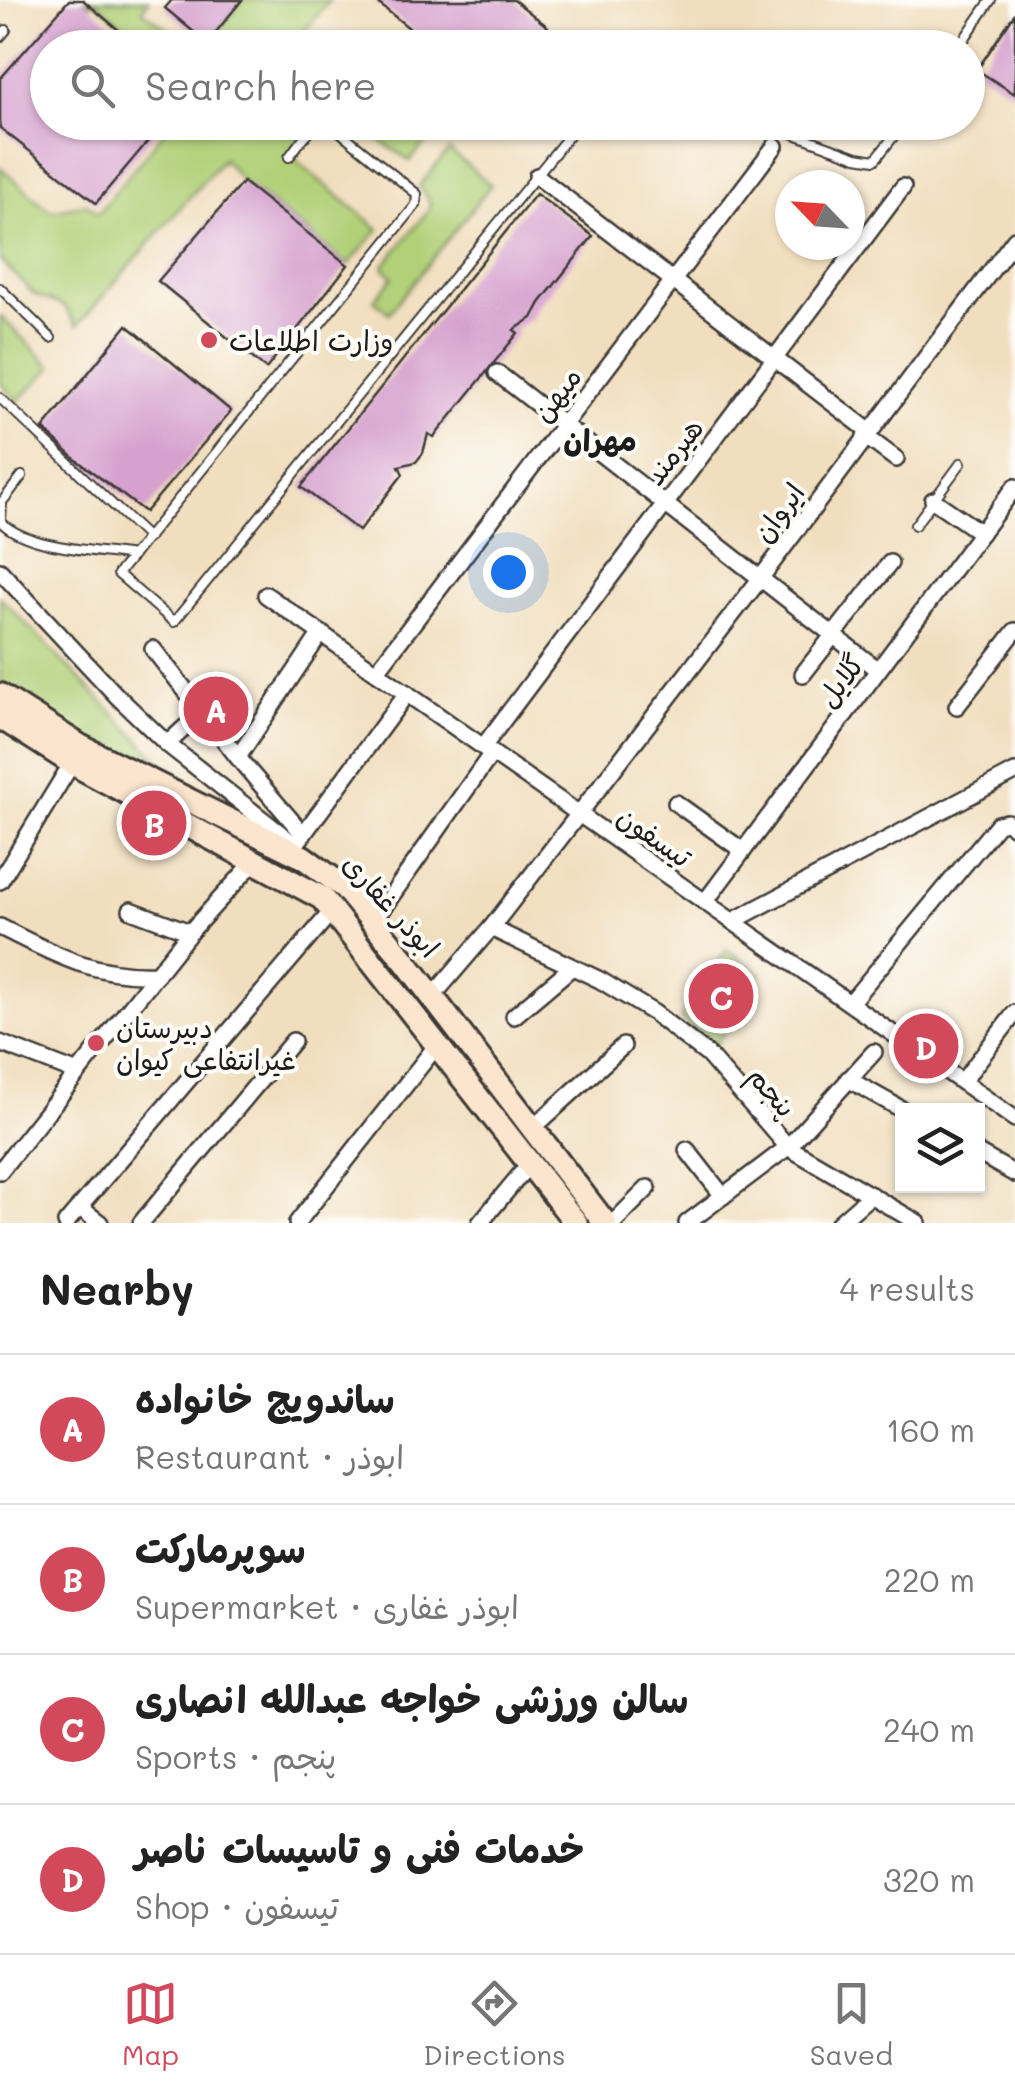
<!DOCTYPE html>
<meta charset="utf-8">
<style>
:root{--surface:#fff;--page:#f6f6f6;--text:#222;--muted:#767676;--line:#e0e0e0;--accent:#d1495b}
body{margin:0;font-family:Mali,"Playpen Sans Arabic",sans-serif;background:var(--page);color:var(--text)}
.controls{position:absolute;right:30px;bottom:30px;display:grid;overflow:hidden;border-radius:0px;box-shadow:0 2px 8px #0004}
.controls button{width:90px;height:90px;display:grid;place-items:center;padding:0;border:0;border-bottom:2px solid var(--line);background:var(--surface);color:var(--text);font:50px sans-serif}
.compass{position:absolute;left:775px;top:170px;width:90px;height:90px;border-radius:50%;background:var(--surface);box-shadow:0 2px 8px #0004;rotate:295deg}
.you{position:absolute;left:508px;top:572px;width:35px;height:35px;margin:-25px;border:8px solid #fff;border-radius:50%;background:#1a73e8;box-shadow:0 0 0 15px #1a73e833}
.badge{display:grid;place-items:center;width:65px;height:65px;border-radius:50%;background:var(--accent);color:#fff;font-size:32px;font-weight:700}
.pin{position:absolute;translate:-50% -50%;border:5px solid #fff;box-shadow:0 2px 10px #0006}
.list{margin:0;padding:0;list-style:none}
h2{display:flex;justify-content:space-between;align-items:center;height:130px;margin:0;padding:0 40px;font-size:42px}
h2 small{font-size:32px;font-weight:400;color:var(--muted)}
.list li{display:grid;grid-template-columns:65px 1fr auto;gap:30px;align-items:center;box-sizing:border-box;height:150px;padding:0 40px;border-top:2px solid var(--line)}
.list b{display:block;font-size:38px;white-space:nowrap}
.list p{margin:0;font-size:32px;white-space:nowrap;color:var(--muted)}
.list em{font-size:32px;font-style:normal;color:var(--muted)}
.icon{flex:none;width:55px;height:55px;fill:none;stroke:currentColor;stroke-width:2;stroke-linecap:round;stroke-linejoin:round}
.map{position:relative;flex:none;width:1015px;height:1223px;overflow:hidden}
.search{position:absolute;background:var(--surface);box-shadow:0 2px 8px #0004;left:30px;right:30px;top:30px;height:110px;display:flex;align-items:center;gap:25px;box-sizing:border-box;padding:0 35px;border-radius:55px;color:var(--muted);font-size:38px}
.sheet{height:730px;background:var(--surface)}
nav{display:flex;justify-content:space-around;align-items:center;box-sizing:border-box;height:140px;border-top:2px solid var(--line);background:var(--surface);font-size:28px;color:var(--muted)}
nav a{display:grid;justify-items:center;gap:5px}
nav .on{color:var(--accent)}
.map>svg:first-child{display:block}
.green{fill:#b1d078;stroke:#66764a;stroke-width:2.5}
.building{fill:#d6a1cf}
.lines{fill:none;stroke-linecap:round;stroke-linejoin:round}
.lane-casing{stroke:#3c3934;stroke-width:12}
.street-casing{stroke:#3c3934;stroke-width:20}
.secondary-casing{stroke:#3c3934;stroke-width:28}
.lane{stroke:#fff;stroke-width:8}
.street{stroke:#fff;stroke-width:15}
.secondary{stroke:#fbe5cf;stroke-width:22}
.poi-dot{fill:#d1495b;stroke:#fdfcf7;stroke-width:4}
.labels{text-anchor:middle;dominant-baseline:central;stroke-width:8;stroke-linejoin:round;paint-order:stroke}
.poi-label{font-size:28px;fill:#1c1c1c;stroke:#fdfcf7;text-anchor:start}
.street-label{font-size:28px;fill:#1c1c1c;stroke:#fdfcf7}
.neighbourhood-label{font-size:30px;font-weight:bold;fill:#1c1c1c;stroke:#fdfcf7}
</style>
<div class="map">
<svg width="1015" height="1223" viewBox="0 0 1015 1223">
<rect width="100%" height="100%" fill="#fdfcf7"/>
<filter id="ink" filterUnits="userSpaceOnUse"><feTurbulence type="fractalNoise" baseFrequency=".01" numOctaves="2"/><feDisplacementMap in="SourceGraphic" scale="20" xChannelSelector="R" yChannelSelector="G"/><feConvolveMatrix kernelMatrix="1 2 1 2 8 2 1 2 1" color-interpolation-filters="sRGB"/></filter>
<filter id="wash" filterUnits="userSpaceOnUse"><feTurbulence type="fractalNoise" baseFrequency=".0048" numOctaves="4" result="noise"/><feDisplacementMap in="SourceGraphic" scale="40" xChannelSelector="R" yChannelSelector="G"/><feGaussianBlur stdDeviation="2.25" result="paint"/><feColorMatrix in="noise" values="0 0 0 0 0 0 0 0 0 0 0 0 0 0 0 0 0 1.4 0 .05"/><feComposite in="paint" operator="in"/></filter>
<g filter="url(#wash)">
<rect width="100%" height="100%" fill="#f1debe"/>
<g class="green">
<polygon points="86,0 149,0 142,10 191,47 149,47 94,1 91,4"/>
<polygon points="243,0 330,0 302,34 319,47 205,47"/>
<polygon points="171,123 307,123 297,139 296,161 379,229 348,265 243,182 223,159 77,326 64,306 35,295 0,260 0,167 50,211 87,204 98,213"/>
<polygon points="354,123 442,123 410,161"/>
<polygon points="449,150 491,185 389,313 374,300 393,277 383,267 428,211 430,202 419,186"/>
<polygon points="0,316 52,367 17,402 0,382"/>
<polygon points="0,597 160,761 240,821 144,777 0,681"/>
<polygon points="727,949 761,974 715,1046 680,1019"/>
</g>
<g id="blocks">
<g class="building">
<polygon points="69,0 83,0 140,48 48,48 48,122 164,122 96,203 0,128 0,79"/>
<polygon points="172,0 242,0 207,43 165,8"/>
<polygon points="374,0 514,0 548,27 532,48 434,48"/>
<polygon points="1015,13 1015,94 977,70"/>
<polygon points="243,182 348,265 266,369 158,281"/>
<polygon points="536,194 593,236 540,303 532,318 514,330 518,333 434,437 428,434 423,453 416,462 399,466 403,474 359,531 301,487"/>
<polygon points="127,325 231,411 145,512 74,458 43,429"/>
</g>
</g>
</g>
<g filter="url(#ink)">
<use href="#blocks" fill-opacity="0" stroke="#3c3934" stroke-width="2.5"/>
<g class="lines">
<g class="lane-casing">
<g id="lane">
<polyline points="0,37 6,30"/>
<polyline points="958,48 991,0"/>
<polyline points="762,122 857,157 875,160 905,122"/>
<path d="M289 157C300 143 309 125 329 123L417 194 416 205 118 574 174 622 580 122"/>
<polyline points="0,288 51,338"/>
<polyline points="0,398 148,538"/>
<path d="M22 476 2 502 1 522C28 549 96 550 133 556"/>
<polyline points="915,525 961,463"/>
</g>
</g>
<g class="street-casing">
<g id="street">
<polyline points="537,176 869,431"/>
<polyline points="497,373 878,670"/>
<polyline points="865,436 896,459"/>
<polyline points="933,500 981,533"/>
<polyline points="0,571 116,695 167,744 295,845"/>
<polyline points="266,595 1015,1119"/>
<polyline points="153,649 244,765 303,834"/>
<polyline points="376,672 775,146"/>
<polyline points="803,674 890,563"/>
<polyline points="957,706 1015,631"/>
<polyline points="167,744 202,712"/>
<polyline points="483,747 903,187"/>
<polyline points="238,757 321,633"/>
<polyline points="676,803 743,851"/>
<polyline points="299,840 407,693"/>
<polyline points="0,881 72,763"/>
<polyline points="705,902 1015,487"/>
<polyline points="131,910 190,932"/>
<polyline points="733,921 1015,772"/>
<polyline points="373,922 492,753"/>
<path d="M0 927C53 954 95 977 157 974"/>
<polyline points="491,928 600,980 654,1013 708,1055 788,1147 918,1223"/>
<polyline points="431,998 491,928 760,579 1015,239"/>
<polyline points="850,1003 998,824 1007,822 1015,827"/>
<polyline points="514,1016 572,967"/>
<polyline points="0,1043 78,1073"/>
<polyline points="848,1079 903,1110"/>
<polyline points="962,1082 1015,1013"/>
<polyline points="533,1128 623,1046"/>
<polyline points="687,1150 723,1196"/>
<polyline points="978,1153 1015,1174"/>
<polyline points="0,1171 190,932 254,862"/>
<polyline points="79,1207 100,1223"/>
<polyline points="66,1223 332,911"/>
<polyline points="141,1223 293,1041"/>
<polyline points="297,1223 437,1045"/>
<polyline points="480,1223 530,1163"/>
<polyline points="613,1223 648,1188"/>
<polyline points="687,1223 788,1147 874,1052"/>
<polyline points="839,1223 871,1195"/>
</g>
</g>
<g class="secondary-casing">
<g id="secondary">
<polyline points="0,695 80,746 303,857 345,888 405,961 605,1223"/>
<polyline points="0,717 72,763 322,898 576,1223"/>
</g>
</g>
<use href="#lane" class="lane"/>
<use href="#street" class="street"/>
<use href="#secondary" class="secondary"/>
</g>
</g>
<g class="poi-dot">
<circle cx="209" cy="340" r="10"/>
<circle cx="96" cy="1043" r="10"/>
</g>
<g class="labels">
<g class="poi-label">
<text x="229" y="340">وزارت اطلاعات</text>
<text x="116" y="1027">دبیرستان<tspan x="116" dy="32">غیرانتفاعی کیوان</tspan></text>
</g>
<g class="street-label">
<text transform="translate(556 394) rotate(-53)">میهن</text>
<text transform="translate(673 451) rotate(-52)">هیرمند</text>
<text transform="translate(778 512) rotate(-54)">ایروان</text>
<text transform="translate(840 680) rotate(-53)">گلایل</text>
<text transform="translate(655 836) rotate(35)">تیسفون</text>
<text transform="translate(392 905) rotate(48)">ابوذر غفاری</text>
<text transform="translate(773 1091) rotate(49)">پنجم</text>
</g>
<g class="neighbourhood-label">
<text x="600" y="439">مهران</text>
</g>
</g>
</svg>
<div class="controls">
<button><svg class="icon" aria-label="layers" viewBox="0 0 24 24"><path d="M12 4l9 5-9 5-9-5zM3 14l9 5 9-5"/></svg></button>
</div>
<svg class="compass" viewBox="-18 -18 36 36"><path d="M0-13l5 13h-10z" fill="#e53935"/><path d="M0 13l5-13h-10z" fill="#767676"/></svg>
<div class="you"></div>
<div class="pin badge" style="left:216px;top:709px">A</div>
<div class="pin badge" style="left:154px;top:823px">B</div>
<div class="pin badge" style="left:721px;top:996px">C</div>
<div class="pin badge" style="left:926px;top:1046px">D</div>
<div class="search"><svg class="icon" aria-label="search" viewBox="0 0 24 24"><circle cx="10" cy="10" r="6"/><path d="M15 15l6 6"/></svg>Search here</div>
</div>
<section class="sheet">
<h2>Nearby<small>4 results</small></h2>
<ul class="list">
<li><span class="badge">A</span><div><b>ساندویچ خانواده</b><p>Restaurant · ابوذر</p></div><em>160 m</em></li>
<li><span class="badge">B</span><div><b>سوپرمارکت</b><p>Supermarket · ابوذر غفاری</p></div><em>220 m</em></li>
<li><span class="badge">C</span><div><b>سالن ورزشی خواجه عبدالله انصاری</b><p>Sports · پنجم</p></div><em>240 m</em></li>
<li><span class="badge">D</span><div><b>خدمات فنی و تاسیسات ناصر</b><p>Shop · تیسفون</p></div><em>320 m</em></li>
</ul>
</section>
<nav>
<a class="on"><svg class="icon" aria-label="map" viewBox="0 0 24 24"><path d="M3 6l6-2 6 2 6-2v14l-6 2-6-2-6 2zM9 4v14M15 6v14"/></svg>Map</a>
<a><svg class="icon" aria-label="directions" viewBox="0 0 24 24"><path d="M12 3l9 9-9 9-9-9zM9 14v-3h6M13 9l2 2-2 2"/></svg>Directions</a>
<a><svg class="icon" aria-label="saved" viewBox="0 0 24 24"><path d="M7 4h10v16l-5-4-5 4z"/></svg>Saved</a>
</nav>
